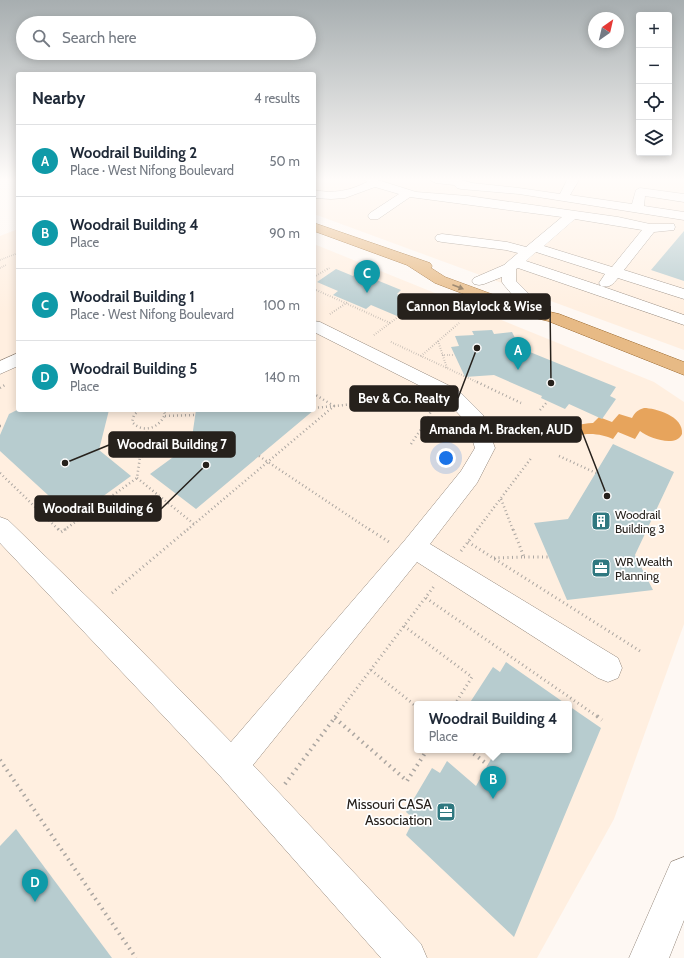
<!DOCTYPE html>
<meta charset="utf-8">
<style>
:root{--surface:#fff;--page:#f6f6f7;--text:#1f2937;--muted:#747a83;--line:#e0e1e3;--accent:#db2777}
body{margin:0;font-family:Cabin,sans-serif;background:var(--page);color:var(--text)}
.controls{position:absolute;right:12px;top:12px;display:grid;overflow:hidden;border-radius:4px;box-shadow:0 2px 10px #0003}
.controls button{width:36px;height:36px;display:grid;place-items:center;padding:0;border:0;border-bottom:1px solid var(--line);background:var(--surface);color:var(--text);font:20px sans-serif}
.compass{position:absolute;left:588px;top:12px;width:36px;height:36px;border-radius:50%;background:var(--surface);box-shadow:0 2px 10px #0003;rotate:34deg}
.you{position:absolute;left:446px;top:458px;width:14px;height:14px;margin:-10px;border:3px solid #fff;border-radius:50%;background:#1a73e8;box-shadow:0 0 0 6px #1a73e833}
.badge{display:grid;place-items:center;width:26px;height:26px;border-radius:50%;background:var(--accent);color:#fff;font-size:13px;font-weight:700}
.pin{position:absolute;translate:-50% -33px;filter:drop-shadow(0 1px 2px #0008)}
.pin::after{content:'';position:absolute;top:21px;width:14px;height:12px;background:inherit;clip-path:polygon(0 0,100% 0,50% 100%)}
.popup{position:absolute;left:414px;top:701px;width:158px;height:52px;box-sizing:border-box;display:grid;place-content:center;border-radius:4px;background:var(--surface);filter:drop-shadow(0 1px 3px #0005);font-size:13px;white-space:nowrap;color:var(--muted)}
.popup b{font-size:15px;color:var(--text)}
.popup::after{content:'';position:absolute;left:50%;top:100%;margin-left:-8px;border:8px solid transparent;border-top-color:var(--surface)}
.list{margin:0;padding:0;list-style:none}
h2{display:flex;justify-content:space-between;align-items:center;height:52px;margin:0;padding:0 16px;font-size:17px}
h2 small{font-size:13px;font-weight:400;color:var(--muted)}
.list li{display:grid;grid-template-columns:26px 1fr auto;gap:12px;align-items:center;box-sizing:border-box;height:72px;padding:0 16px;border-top:1px solid var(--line)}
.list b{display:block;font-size:15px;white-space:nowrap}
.list p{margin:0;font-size:13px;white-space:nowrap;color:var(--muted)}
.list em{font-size:13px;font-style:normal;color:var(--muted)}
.icon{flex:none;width:22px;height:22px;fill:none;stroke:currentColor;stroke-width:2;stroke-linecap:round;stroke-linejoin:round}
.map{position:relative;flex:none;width:684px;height:958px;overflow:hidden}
.search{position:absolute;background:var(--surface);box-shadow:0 2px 10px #0003;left:16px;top:16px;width:300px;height:44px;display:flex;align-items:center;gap:10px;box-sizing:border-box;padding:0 14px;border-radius:22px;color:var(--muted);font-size:15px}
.panel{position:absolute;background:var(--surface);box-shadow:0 2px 10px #0003;left:16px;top:72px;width:300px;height:340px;border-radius:4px}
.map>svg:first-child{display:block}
.built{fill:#ffefe0;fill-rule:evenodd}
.water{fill:#e7a45c}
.building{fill:#b7cccf}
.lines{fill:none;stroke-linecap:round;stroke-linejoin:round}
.minor-casing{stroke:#94877b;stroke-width:1}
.major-casing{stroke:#99672c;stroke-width:1}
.path-far4{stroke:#aba6a1;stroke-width:1.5;stroke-dasharray:0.5 1.5;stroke-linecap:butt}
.path-far3{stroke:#aba6a1;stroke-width:2;stroke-dasharray:0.5 2;stroke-linecap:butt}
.path-far2{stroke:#aba6a1;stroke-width:2.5;stroke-dasharray:1 3;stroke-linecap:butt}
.path-far1{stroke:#aba6a1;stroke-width:3;stroke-dasharray:1 3.5;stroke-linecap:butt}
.path{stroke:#aba6a1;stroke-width:4;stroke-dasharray:1.5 4.5;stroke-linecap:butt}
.minor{fill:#fff;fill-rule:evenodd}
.major{fill:#e7ba85;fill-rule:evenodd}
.oneway{fill:#866e50}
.labels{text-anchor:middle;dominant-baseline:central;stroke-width:3.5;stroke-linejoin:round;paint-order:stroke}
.poi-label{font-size:12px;fill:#26211c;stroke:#fff;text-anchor:start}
.near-poi-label{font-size:14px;fill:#26211c;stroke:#fff;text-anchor:end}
.leader{fill:none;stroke:#26211c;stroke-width:1.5}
.callout-dot{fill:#26211c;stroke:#fff;stroke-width:1.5}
.callout{fill:#26211c;stroke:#26211c;stroke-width:1.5}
.callout-label{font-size:13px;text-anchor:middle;font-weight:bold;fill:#fff}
</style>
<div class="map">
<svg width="684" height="958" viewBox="0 0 684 958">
<rect width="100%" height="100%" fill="#fef8f3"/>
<g class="built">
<polygon points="314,180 684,180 684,350 314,214"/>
<path d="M18 229V410H314V244L654 382 684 402V624L614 819 537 958H0V236ZM417 704H569V750H417Z"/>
</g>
<path class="water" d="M644 408C655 408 684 416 682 434 676 448 649 438 640 431L635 439 618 432 613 439C604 435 589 432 578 436 577 436 575 439 573 439 564 444 553 438 548 430L550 424C559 417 565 424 574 425 580 425 587 423 593 423L599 417 612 422 619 414 632 418C635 412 638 410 644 408Z"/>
<g class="building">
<polygon points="684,231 684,281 651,270"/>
<polygon points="336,269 353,276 357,272 401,290 397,294 416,302 397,316 371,305 366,309 333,295 338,291 317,282"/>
<polygon points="492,330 494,334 512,332 520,348 616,387 610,396 616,399 602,419 569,404 565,409 541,398 542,396 494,375 465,377 451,347 459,346 455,336 474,335 472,331"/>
<polygon points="17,410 109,410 99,450 131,476 73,518 0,451 0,435 9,414"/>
<polygon points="196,410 314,410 196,509 150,474 191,444"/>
<polygon points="613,444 674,472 635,555 653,590 567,600 534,523 568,519"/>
<polygon points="506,662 566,704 469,704 493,667 500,672"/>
<polygon points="569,706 601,728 514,937 406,835 414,819 406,812 432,768 440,773 447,761 476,786 496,750 569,750"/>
<polygon points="16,829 112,958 0,958 0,846"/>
</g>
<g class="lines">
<g class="minor-casing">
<g id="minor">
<path d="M365 180H378L416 192 468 196 618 217 650 224H674L675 227 674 230 654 232 624 270 684 289V299L618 278C612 285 610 288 601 286L684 315V325L518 268 516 269V281L535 300 533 303C520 307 512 294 504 285L502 282V277L484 284 479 285 474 284 472 281 474 278 504 265 518 253 506 250 442 242 437 241 435 238 437 235 442 234 507 242 526 247 562 217 410 197 378 219H370L368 216 370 213 399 194 375 187 345 198 331 199 314 198V190C334 194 349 191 367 182ZM575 219 642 230 612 267 544 246ZM536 252 605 274 599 283 601 286 526 261Z"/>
<polygon points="430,180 462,180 472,183 519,188 560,194 567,180 579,180 570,195 632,204 636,190 640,188 684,194 684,202 645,196 644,206 684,212 684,220 519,194 461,189 457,188 454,185 436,183"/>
<polygon points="314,321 320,322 458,390 483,415 495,448 477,483 430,544 618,658 622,668 618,678 608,682 598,678 417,562 253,765 421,944 427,958 381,958 221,777 0,543 0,517 8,520 120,629 231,742 405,540 461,471 475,448 467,423 444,398 314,332"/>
<polygon points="18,353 18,366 0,374 0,361"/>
<polygon points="684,857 684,920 669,958 629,958 671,862"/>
</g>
</g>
<g class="major-casing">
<polygon id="major" points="314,223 430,263 432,266 431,268 445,277 524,306 559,314 684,362 684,375 548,321 514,313 435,283 407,265 314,231"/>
</g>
<g class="path-far4">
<polyline points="0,260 18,253"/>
<polyline points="0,268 6,265"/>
<polyline points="327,269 330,268"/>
</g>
<g class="path-far3">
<polyline points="314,277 329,268"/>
<polyline points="314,289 390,323"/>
<polyline points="330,314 348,302"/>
<polyline points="374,335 414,305"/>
<polyline points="438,341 447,368"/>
<polyline points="391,342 479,383"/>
<polyline points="442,355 454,355"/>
<polyline points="421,356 459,323"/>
</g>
<g class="path-far2">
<polyline points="477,382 521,403"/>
<polyline points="0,388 5,385"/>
<polyline points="314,408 375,402"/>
<path d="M139 410 134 415 132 422C143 434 160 428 165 414L163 410"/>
<polyline points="540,410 548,401"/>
<polyline points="165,416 195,415"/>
<polyline points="0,426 4,426"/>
<polyline points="502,435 510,435"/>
<polygon points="143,444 149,447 150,452 143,456 135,456 133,452 135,448"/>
<polyline points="143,444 148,429"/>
<polyline points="411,444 427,420 434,404"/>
<polyline points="259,456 370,530"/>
<polyline points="559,456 596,473"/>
<polyline points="0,473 59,530"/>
<polyline points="137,478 194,524"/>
<polyline points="501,499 513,530"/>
<polyline points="64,530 137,478 140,457"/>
<polyline points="187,530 334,406 314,394"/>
<polyline points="477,530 532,457"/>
</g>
<g class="path-far1">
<polyline points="58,529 61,532 66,529"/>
<polyline points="369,529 389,542"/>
<polyline points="468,542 640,651"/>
<polyline points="461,551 478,529"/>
<polyline points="524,557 549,557"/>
<polyline points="494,558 524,557 513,529"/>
<polyline points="112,593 188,529"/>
<polyline points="426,598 598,717"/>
<polyline points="404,626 472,677 455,704"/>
<polyline points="371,670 417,707"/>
<polyline points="335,717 435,585"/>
</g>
<g class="path">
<polyline points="597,716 602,720"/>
<polyline points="335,718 407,781 427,750"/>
<polyline points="469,750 488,765"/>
<polyline points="0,760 136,958"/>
<polyline points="285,784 336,716"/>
</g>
<use href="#minor" class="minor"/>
<use href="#major" class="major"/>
</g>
<defs><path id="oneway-solid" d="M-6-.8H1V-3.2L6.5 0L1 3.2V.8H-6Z"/></defs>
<use class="oneway" href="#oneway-solid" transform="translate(458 287) rotate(21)"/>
<linearGradient id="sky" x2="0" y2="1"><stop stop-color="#a7aeb0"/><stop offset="0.57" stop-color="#fffcfa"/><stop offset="1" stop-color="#fffcfa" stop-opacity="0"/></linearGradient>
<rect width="684" height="314" fill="url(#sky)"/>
<defs>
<g id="building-square" transform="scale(1)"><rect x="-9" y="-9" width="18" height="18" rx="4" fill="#2f7880" stroke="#fff"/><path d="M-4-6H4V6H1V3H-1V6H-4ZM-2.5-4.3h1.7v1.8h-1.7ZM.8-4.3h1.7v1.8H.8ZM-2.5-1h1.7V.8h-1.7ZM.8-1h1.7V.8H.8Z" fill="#fff"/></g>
<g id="office-square" transform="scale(1)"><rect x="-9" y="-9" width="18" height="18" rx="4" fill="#2f7880" stroke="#fff"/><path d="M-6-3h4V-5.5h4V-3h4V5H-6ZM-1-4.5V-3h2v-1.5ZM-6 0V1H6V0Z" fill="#fff"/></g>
</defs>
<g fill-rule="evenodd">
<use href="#building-square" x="601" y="521"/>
<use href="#office-square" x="601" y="568"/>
<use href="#office-square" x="446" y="812"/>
</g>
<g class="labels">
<g class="poi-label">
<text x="615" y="514">Woodrail<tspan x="615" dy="14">Building 3</tspan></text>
<text x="615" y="561">WR Wealth<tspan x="615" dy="14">Planning</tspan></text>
</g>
<g class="near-poi-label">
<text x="432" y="804">Missouri CASA<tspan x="432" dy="16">Association</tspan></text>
</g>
</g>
<path class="leader" d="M551 383L550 306M477 348L458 398M607 496L581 429M65 463L109 445M206 465L161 509"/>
<g class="callout-dot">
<circle cx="551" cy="383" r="4"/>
<circle cx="477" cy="348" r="4"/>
<circle cx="607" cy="496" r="4"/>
<circle cx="65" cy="463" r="4"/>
<circle cx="206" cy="465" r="4"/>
</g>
<g class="callout">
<rect x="398" y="294" width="152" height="25" rx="4"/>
<rect x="350" y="386" width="108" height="25" rx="4"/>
<rect x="421" y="417" width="160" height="25" rx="4"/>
<rect x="109" y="432" width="126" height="25" rx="4"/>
<rect x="35" y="496" width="126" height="25" rx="4"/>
</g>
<g class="callout-label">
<text x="474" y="311">Cannon Blaylock &amp; Wise</text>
<text x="404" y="403">Bev &amp; Co. Realty</text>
<text x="501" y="434">Amanda M. Bracken, AUD</text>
<text x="172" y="449">Woodrail Building 7</text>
<text x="98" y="513">Woodrail Building 6</text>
</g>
</svg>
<div class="controls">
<button>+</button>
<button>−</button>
<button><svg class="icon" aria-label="locate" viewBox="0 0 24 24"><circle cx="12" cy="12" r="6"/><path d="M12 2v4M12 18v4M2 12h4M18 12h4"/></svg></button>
<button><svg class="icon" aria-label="layers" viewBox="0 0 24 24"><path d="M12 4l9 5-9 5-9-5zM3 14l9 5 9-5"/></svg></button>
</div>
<svg class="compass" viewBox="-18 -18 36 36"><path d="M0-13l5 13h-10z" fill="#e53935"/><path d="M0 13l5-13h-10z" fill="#747a83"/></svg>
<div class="you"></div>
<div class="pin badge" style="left:518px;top:370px;background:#0f9aa8">A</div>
<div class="pin badge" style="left:493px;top:799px;background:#0f9aa8">B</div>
<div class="popup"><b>Woodrail Building 4</b>Place</div>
<div class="pin badge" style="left:367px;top:293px;background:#0f9aa8">C</div>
<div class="pin badge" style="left:35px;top:902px;background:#0f9aa8">D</div>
<div class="search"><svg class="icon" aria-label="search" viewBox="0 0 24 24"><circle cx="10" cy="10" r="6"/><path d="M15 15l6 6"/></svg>Search here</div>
<section class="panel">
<h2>Nearby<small>4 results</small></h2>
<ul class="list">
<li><span class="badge" style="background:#0f9aa8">A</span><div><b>Woodrail Building 2</b><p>Place · West Nifong Boulevard</p></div><em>50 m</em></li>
<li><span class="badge" style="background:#0f9aa8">B</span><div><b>Woodrail Building 4</b><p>Place</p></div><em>90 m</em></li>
<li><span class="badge" style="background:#0f9aa8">C</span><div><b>Woodrail Building 1</b><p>Place · West Nifong Boulevard</p></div><em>100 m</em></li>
<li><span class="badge" style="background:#0f9aa8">D</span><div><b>Woodrail Building 5</b><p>Place</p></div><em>140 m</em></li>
</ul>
</section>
</div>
